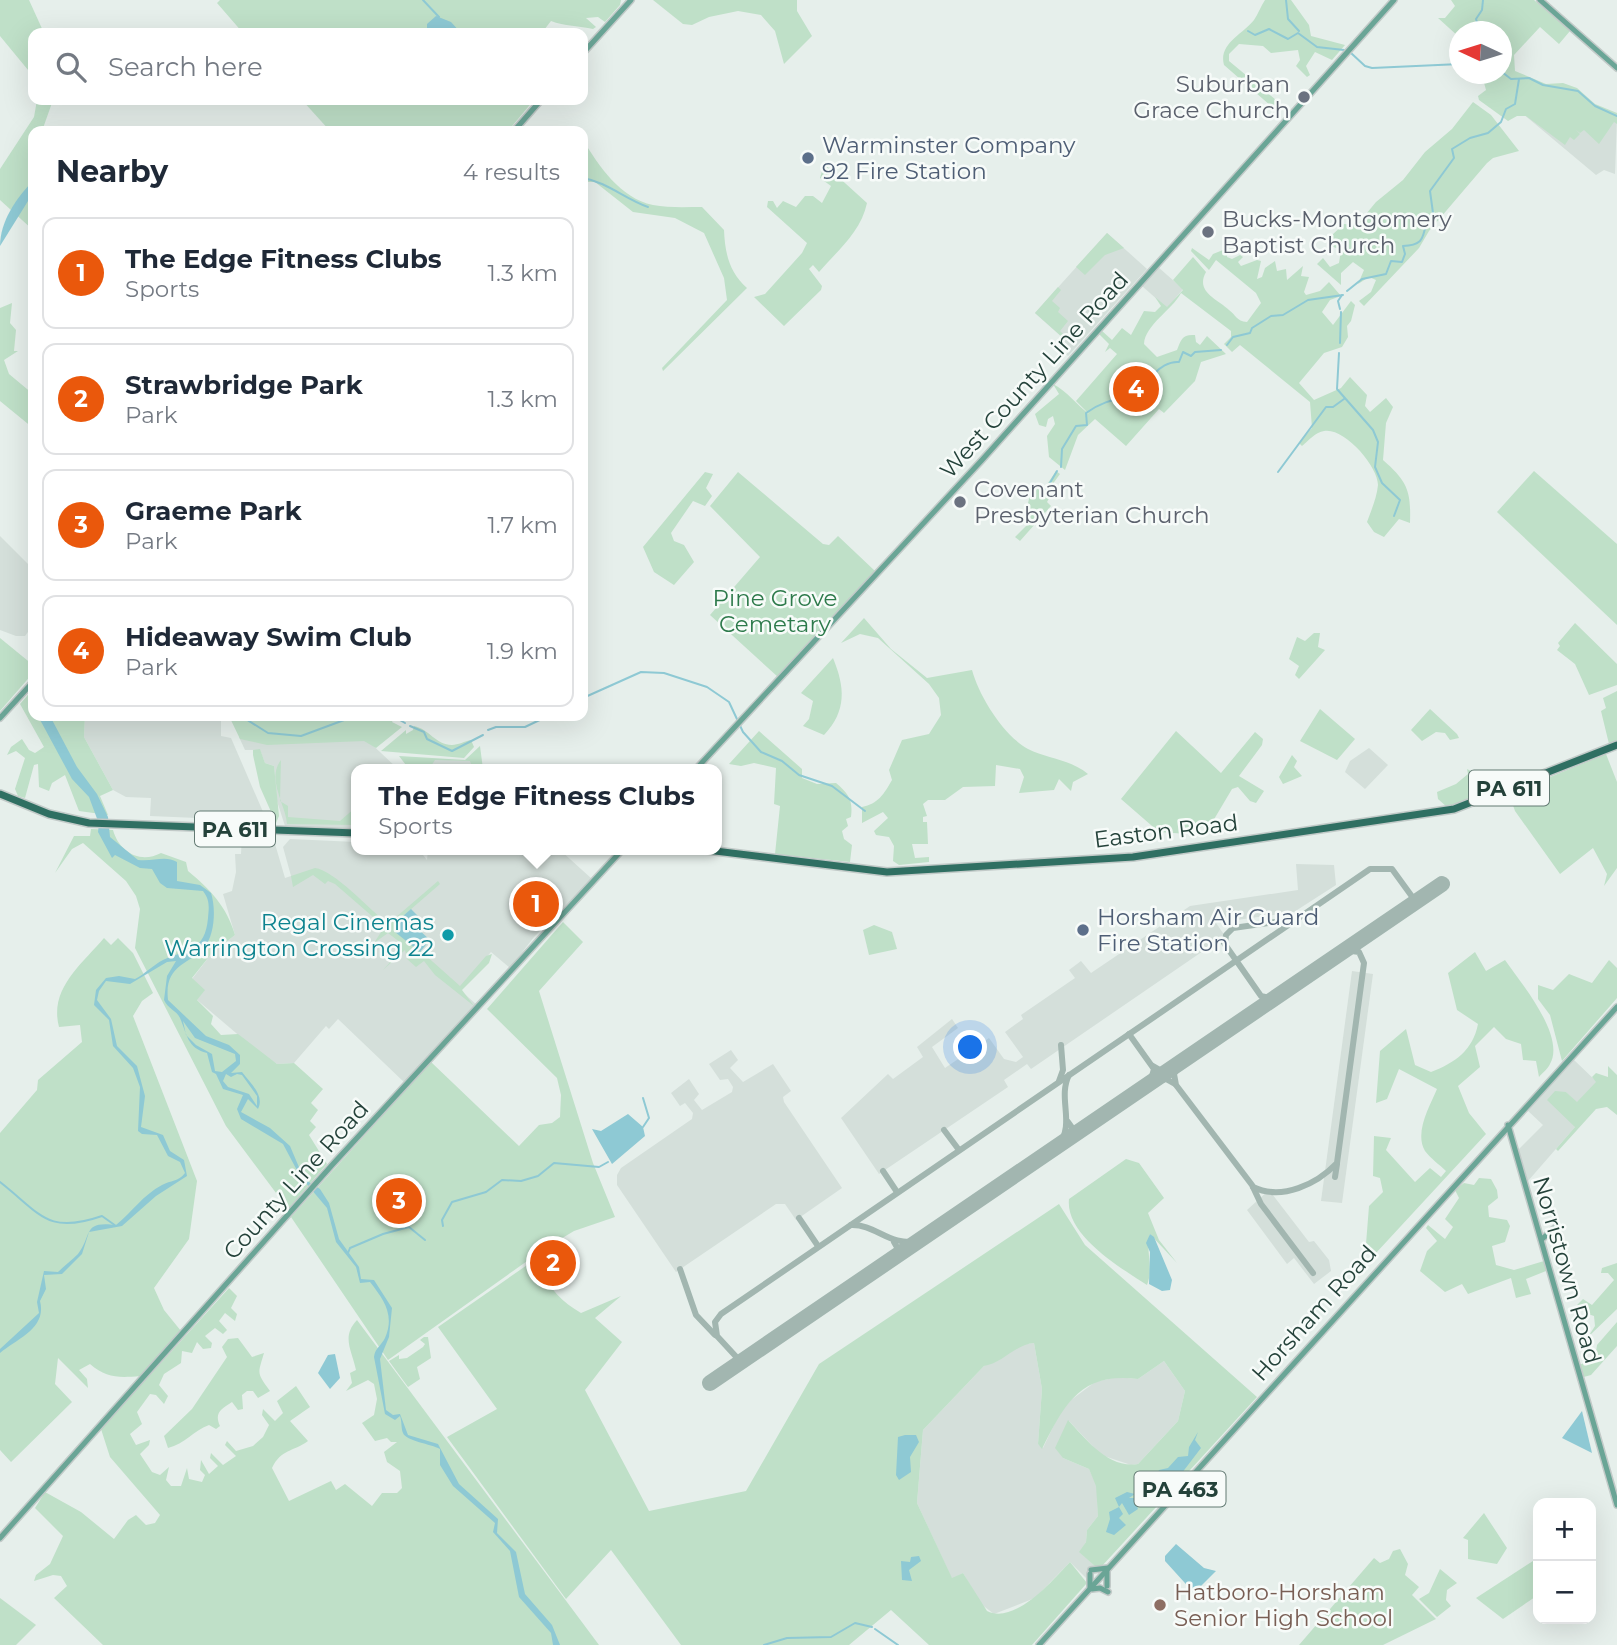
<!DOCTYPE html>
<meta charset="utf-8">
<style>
:root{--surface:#fff;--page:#f6f6f7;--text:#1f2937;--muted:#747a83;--line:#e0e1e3;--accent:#ea580c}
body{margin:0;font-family:Montserrat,sans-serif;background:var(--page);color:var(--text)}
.controls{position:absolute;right:21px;bottom:21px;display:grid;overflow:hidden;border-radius:14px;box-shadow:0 7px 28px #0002}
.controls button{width:63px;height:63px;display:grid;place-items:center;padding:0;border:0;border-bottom:2px solid var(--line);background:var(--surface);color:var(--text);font:35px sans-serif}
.compass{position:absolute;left:1449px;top:21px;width:63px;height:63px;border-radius:50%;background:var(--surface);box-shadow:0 7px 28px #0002;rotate:274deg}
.you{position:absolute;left:971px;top:1048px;width:24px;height:24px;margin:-18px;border:5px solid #fff;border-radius:50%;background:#1a73e8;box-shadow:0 0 0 10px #1a73e833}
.badge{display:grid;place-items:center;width:46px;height:46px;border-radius:50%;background:var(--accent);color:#fff;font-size:23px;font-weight:700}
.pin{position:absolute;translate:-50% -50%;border:4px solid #fff;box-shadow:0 2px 7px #0006}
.popup{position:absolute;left:351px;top:764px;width:371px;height:91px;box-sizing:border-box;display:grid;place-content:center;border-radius:14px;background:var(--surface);filter:drop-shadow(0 2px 5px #0005);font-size:23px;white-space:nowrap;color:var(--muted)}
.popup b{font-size:26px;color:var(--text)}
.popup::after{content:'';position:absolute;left:50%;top:100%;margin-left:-14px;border:14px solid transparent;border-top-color:var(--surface)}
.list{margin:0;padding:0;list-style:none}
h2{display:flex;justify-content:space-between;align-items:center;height:91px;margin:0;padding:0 28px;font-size:30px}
h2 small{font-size:23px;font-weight:400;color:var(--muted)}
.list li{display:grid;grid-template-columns:46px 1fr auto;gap:21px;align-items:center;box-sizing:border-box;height:112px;margin:0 14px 14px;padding:0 14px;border:2px solid var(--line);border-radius:14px}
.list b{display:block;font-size:26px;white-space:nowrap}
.list p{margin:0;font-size:23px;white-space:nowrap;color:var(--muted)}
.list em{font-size:23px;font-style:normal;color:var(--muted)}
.icon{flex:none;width:38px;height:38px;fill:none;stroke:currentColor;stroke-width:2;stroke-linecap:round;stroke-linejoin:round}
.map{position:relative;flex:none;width:1617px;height:1645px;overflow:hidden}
.search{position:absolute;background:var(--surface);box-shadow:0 7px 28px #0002;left:28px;top:28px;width:560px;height:77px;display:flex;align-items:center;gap:18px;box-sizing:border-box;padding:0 24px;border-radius:14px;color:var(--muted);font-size:26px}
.panel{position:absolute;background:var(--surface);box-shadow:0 7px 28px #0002;left:28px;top:126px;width:560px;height:595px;border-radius:14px}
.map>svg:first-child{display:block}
.built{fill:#d4dfda}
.green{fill:#bfe0c8}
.water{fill:#8ec9d4;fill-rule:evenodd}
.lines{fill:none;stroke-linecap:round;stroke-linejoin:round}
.stream{stroke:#8ec9d4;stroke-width:2}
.taxiway{stroke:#a2b6b0;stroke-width:6}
.runway{stroke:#a2b6b0;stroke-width:16}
.major-casing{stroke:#c2cac8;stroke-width:8}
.highway-casing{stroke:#c2cac8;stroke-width:10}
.major{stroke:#6aa596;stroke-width:5}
.highway{stroke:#2f6f62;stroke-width:7}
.worship-dot{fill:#6b7280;stroke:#f7fbf9;stroke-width:2.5}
.service-dot{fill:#5c6f8a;stroke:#f7fbf9;stroke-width:2.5}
.culture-dot{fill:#0f9aa8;stroke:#f7fbf9;stroke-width:2.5}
.education-dot{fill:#8d6e63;stroke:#f7fbf9;stroke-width:2.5}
.labels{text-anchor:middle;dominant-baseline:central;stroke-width:5;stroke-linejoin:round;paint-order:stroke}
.shield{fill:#f7fbf9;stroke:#637a73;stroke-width:2}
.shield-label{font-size:21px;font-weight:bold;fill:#24423a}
.worship-label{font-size:23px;fill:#5b616d;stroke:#f7fbf9;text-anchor:start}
.service-label{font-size:23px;fill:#4e5e75;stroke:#f7fbf9;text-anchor:start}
.street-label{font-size:23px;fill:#24423a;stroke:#f7fbf9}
.park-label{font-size:23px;fill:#2d7a4b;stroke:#f7fbf9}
.culture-label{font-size:23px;fill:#0d838f;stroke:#f7fbf9;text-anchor:end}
.education-label{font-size:23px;fill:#785e54;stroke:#f7fbf9;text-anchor:start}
</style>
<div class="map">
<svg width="1617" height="1645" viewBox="0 0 1617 1645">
<rect width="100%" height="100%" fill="#e6efeb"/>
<g class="built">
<polygon points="1591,105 1617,118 1615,174 1604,170 1596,175 1517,109"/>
<polygon points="1107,233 1147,269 1068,356 1055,345 1062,337 1035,313"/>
<polygon points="1158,267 1183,289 1167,308 1142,286"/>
<polygon points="0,536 33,569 33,625 25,636 16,636 0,630"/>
<polygon points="85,716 221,716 221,736 231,738 267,821 150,816 151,798 126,797 113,790 84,737"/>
<polygon points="363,736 398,769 356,769 356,828 285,826 276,798 274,766 265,763 260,750 245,750 239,737"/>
<polygon points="1369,748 1388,765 1365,789 1345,772 1350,761"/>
<polygon points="420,759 476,761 477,769 420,769"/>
<polygon points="242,835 273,837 285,878 291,876 283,847 290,839 356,842 356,850 419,850 427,860 428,850 560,850 592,879 534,937 510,968 491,952 459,989 477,1005 406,1084 338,1019 329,1029 326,1026 294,1063 277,1064 262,1055 196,999 192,979 212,953 235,935 223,894 232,891 236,872 235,854 241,854"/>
<polygon points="1296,864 1334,865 1336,885 1294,912 1216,923 1225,936 1031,1069 1027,1064 1004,1080 1008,1087 879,1174 841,1118 888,1074 893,1079 923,1057 917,1047 952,1019 958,1028 932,1047 945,1068 989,1038 1004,1059 1016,1062 1023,1057 1005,1032 1023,1019 1021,1015 1075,978 1069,970 1081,961 1091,973 1190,906 1298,890"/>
<polygon points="1352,971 1373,974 1342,1203 1321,1201"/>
<polygon points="731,1050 738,1060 730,1068 743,1082 773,1064 791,1091 783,1097 784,1102 842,1188 796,1220 785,1204 776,1204 676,1272 617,1185 617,1175 621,1168 692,1119 693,1113 685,1103 680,1106 671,1093 689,1079 699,1094 694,1100 702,1110 732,1092 733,1087 728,1079 720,1080 709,1064"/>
<polygon points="1574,1060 1597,1082 1577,1103 1566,1092 1575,1127 1528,1181 1518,1150 1543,1125 1527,1110"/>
<polygon points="1269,1190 1309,1242 1314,1241 1329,1260 1331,1271 1314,1284 1294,1258 1287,1264 1247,1210"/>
<polygon points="1034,1343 1042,1389 1038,1444 1043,1448 1063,1406 1095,1382 1117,1377 1138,1379 1164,1361 1185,1391 1178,1421 1138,1464 1131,1465 1101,1455 1069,1421 1063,1458 1089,1469 1097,1486 1098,1516 1087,1530 1086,1542 1080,1552 1096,1567 1086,1578 1070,1562 1035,1598 994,1614 981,1604 963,1573 952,1579 917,1503 923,1430 984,1366 1020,1345"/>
</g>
<g class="green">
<polygon points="0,0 29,0 44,33 33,33 33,76 0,36"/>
<path d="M220 0H621L620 5 605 22 598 17 586 18 596 27 593 29C580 26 564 26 551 21L544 30 528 33H243L217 3Z"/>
<polygon points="653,0 797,0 797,11 812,36 784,64 775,31 761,15 738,11 709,17 692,25 683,24"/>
<path d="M1265 0H1291L1309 25 1311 36 1345 45 1332 60 1315 52 1306 66 1310 75 1307 77 1296 66 1300 60 1298 50 1271 53 1263 46 1239 44 1229 54V61L1282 105 1279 108 1271 106 1224 65C1218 44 1243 34 1254 20 1258 14 1261 6 1265 0Z"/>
<polygon points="1451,0 1534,0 1570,31 1559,44 1540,27 1514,55 1515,71 1546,84 1563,83 1577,88 1595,104 1617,113 1617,124 1614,122 1599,144 1584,130 1580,133 1576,130 1580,134 1574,140 1570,137 1565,145 1526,116 1517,116 1508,121 1479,100 1478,96 1486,90 1483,79 1463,74 1502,74 1502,32 1460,32 1459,37 1438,18 1445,18 1455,6"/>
<polygon points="37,100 53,100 42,131 33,131 33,230 0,200 0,169 34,117"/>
<polygon points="302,100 534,100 508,131 330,131"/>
<polygon points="1473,102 1491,115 1519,151 1493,158 1487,163 1429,231 1419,248 1364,306 1359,301 1371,292 1376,280 1369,277 1358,284 1364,270 1353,262 1341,273 1341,285 1317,264 1323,258 1330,267 1339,263 1341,250 1331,246 1332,235 1344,224 1357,225 1376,202 1403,180 1425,152 1452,129"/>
<path d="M583 140C599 166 620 198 653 205 668 208 686 207 702 207L724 230C725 253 729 272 747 288L663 371 662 368 727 300 724 278 704 233 675 218 633 212 595 182H583Z"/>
<path d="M824 164 867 203C861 232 837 251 819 272L813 265 809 269 822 286 821 290 784 326 754 297 765 294 802 253 807 243 767 207 768 201H773L777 208 783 201 796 207 805 196H813L822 203 831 186 820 178Z"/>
<polygon points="1107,233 1124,248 1105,255 1085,275 1076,267"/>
<path d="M1192 248 1209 260 1213 254 1228 248 1227 257 1232 259 1240 255 1243 257 1238 262 1241 266 1257 260 1261 261 1257 279 1262 277 1265 268 1275 261 1277 271 1286 269 1287 280 1303 266 1301 276 1309 277 1304 292 1306 295 1320 291 1329 282 1341 296 1330 300 1322 312 1333 325 1351 301 1355 305 1351 321 1347 326 1348 337 1342 347 1324 353 1299 383 1314 400 1341 388 1350 377 1367 395 1365 406 1370 412 1386 398 1393 407 1386 423 1383 460C1408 482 1411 491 1410 523L1399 519 1384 537 1374 532 1367 522C1371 511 1377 497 1378 485 1378 466 1344 427 1324 431 1316 432 1308 441 1302 446L1299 443 1312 428 1310 402 1240 345 1232 352 1224 344 1231 337V331L1181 293C1172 310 1145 325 1144 344L1157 357 1177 350C1181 340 1182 334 1195 335L1196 342 1200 345 1207 336 1226 354 1201 362 1195 381 1164 413 1159 409 1126 446 1095 419 1078 435 1065 470 1049 457 1047 436 1055 424 1053 416 1048 419 1046 427 1039 425 1035 414 1059 394 1053 384C1067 391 1077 405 1090 415L1076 401 1117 354 1110 348 1105 352 1109 344 1099 334 1101 330 1112 340 1122 328 1131 335 1144 311 1155 312 1161 306 1155 297 1167 307 1183 290 1173 280 1193 257 1206 272C1195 292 1217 299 1229 310 1236 315 1236 321 1247 322L1261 303 1256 293 1216 260 1209 270 1191 251Z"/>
<polygon points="1058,287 1061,290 1052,301 1060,308 1058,312 1068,321 1060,331 1064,335 1062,337 1035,313"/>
<polygon points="12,303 10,323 16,330 14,351 18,351 4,360 9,374 33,394 33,428 0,401 0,308"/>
<polygon points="1056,471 1060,474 1052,485 1054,489 1047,502 1051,506 1020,541 1015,537 1028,524 1023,516 1030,509 1028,503 1031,491 1038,489 1042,492"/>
<polygon points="1534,471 1617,544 1617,625 1497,512"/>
<polygon points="705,472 713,474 706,488 712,496 705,506 693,501 671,533 674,541 684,545 694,562 674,585 654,572 643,547"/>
<polygon points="738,472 823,544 829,545 838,536 875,571 778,677 710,615 760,557 710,506"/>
<path d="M864 618 891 649 927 678 972 670C979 696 1003 735 1028 749 1048 759 1070 759 1088 774L1073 782 1071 791 1059 779 1054 790 1019 793 1024 777 1020 769 996 765 995 786 963 787 945 800H928L923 804 927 816 923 817V822H927L928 844H912L915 858 929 857V862L899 865 893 861 894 846 889 837 876 835 874 831 888 818 883 812 862 823V807C878 804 884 794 892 780L889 770 902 740 929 734 941 715 939 698 929 684 878 638 860 634 841 643Z"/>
<polygon points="1575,623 1617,664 1617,685 1589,695 1575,664 1557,650 1560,646 1558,643"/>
<polygon points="1314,633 1320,633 1318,647 1325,650 1299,679 1295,675 1299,666 1289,659 1297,637 1305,641"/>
<polygon points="0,638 33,665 33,673 0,711"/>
<path d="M833 658C845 687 847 711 824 735L803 726 809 719 813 701 801 693Z"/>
<polygon points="33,689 33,716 85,716 84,737 113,790 100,796 108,815 79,811 65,775 52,783 49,791 39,787 38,764 34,765 25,798 18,796 15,789 25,758 16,751 7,755 11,747 22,739 29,750 35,753 44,747 20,704"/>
<polygon points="1617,691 1617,741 1609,744 1601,711 1606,708 1603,698"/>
<polygon points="1320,709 1355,739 1337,760 1300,741"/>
<polygon points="1430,709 1457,734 1459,738 1450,740 1445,733 1436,732 1422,741 1411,730"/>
<polygon points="229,716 395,716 392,722 402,727 376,748 364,741 267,745 240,739"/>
<path d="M414 726C429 729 436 745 452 745 458 745 465 741 471 740L474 747 464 758 381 751 406 730V734L413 730Z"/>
<path d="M759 731 802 769V778L817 784 836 783C849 794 853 800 851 817L846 819 848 826 842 831 844 839 852 845 850 862 775 854 780 806 774 804 776 768 754 763 741 766 729 764Z"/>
<polygon points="1176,731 1221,773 1255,732 1263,739 1262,745 1239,776 1264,791 1256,803 1250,801 1238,787 1232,789 1213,821 1188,834 1159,832 1121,799"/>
<polygon points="480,746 483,769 473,769 470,761 435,760 429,769 409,769 399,756 465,760"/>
<polygon points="260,749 265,763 274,766 279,816 276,823 260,787 253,755 253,750"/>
<polygon points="1606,754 1617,782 1617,868 1604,886 1607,874 1593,848 1560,874 1515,811 1509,794"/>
<polygon points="1292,755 1297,761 1294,767 1302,776 1283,784 1279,777"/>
<path d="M281 760 280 801 288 806V817L340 821 356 807 354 825 287 824C286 805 266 779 281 760Z"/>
<polygon points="1467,769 1475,773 1472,779 1483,794 1447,807 1438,799 1437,792 1456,784 1468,774"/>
<path d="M91 829 113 830C119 852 140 864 161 853L186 862 188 871C210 889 227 907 235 935L212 953 192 978 205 990 197 1000 213 1016 211 1024 221 1035 238 1034 277 1064 294 1063 323 1089 311 1103 318 1110 310 1121 316 1127 309 1135 327 1164 288 1209 226 1126 135 948 140 909 136 896 126 881 83 843 72 849 55 873 74 836H90Z"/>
<path d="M315 868C334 870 370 910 388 924L438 881 440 884 395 923 396 929 460 986 486 956 492 954 489 963 462 990 474 1006 435 975 424 961 416 967 407 959 405 950 383 970 401 950V943L388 933 374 943 383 929 380 923 335 884 328 881 325 884 313 875 293 887 291 876Z"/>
<polygon points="563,922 583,942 539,991 593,1163 615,1217 574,1231 544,1249 388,1360 291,1217 431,1062 519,1146 539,1125 552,1123 560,1117 561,1095 557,1078 487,1009"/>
<polygon points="874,925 892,932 897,949 869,955 863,930"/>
<path d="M104 938 111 945 118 938 133 953 153 993 142 1001 133 1016 197 1181 189 1239 154 1288 164 1310 181 1331 140 1376C119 1378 106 1378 90 1364L79 1370 87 1379 88 1388 58 1358 55 1384 72 1402 11 1462 0 1450V1133L37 1090 38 1080 82 1042 80 1025 59 1027C49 989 81 965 104 938Z"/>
<path d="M1475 952 1486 971 1505 960C1521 983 1566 1036 1550 1064 1548 1069 1542 1073 1539 1077L1536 1061 1523 1060 1521 1044 1506 1039 1494 1027 1475 1046 1480 1067 1458 1086 1469 1113 1486 1134 1376 1253 1366 1244 1369 1206 1383 1192 1380 1178 1373 1176 1374 1136 1391 1138 1386 1150 1415 1182 1430 1168 1441 1177 1446 1171C1440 1165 1430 1158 1425 1151 1414 1132 1430 1106 1437 1089L1399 1069 1387 1099 1376 1103 1380 1051 1406 1029 1415 1065 1431 1072C1455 1063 1473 1050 1478 1024L1457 1010 1448 973Z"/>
<polygon points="1609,960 1617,968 1617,998 1562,1061 1550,1015 1538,999 1538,985 1553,990 1569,974 1592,983"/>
<polygon points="1608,1066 1617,1075 1617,1115 1607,1107 1596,1109 1558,1151 1556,1149 1575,1127 1547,1100 1555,1091 1566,1092 1577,1102 1596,1082 1592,1077 1596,1073 1608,1077"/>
<path d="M1126 1159 1139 1163 1164 1198 1148 1213 1159 1240 1177 1263 1150 1234C1145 1250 1154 1268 1147 1285 1121 1268 1065 1235 1069 1199Z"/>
<polygon points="1479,1178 1491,1179 1497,1190 1498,1198 1488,1206 1489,1217 1507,1220 1510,1226 1505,1242 1492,1246 1496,1265 1514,1270 1544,1261 1546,1271 1526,1279 1531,1294 1516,1298 1511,1278 1468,1294 1462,1284 1445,1292 1420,1271 1427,1251 1437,1241 1426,1228 1428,1225 1445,1239 1453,1227 1445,1219 1459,1198 1455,1190 1464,1183 1474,1185"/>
<path d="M1059 1204 1085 1245 1257 1397 1102 1566 1096 1567 1079 1552 1086 1542 1087 1530 1098 1516 1096 1486 1089 1469 1063 1458 1055 1448 1068 1420C1086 1439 1108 1469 1138 1464L1178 1421 1185 1391 1164 1361 1138 1379C1081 1372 1065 1403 1042 1449L1038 1444 1042 1389 1034 1343C1014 1345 1003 1363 984 1366L923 1430 917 1503 952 1578 963 1573 987 1611C1015 1625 1053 1580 1070 1562L1087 1583 1032 1645H929L891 1610 849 1645H681L611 1550 566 1599 447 1437 497 1409 438 1327 553 1247 542 1265C547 1288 561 1301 581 1313L621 1296 595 1318 622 1342 585 1390 649 1511 746 1491 819 1364Z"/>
<polygon points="1617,1263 1617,1309 1588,1337 1595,1326 1594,1316 1585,1313 1577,1305 1583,1299 1592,1305 1614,1280 1608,1273 1601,1273 1602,1268"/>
<path d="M229 1288 237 1296 231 1308 237 1314 235 1321 225 1313 219 1321 227 1330 223 1334 215 1328 205 1336 212 1343 211 1348 203 1349 197 1342 192 1353 182 1351 181 1363 164 1374 159 1385 168 1396 164 1404 156 1395 150 1394 137 1412 142 1424 130 1434 136 1445 150 1440 149 1445 140 1454 152 1472 160 1475 169 1467 166 1480 171 1486H181L187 1468 189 1479 202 1482 205 1475 200 1470 201 1460 209 1474 218 1466 210 1458 211 1453 223 1465 236 1456 225 1445 227 1441 236 1451 253 1446 263 1437 269 1425 262 1415 263 1409 275 1421 283 1413 277 1401 296 1386 310 1407 290 1421 308 1441C293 1452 281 1449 272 1468L289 1501 331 1481 336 1490 345 1484 372 1506 382 1493H397L402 1488 400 1471 387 1462 384 1452 397 1442H391L387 1438 375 1441 362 1423 374 1415 377 1399 374 1384 368 1380 346 1391 352 1383 350 1373 356 1370C352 1350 341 1337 357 1320L599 1645H103L54 1598 67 1586 61 1576 53 1575 34 1581 36 1575 50 1564 63 1536 35 1508 45 1492 81 1512 114 1539 128 1520 136 1515 146 1525 155 1523 160 1515 110 1457 101 1429Z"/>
<polygon points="1617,1322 1617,1346 1591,1375 1580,1378 1576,1366 1595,1359 1597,1345"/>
<polygon points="424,1337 428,1337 431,1358 417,1367 420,1379 408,1387 389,1361 399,1355 399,1359 407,1358 423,1347 425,1344 420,1340"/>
<path d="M238 1338 252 1357 264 1353C258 1374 256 1372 270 1391L258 1398 253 1391H247L242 1395 243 1409 238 1410 232 1402C221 1409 214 1413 220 1426L216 1429 209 1425C193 1431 185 1444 168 1448L164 1436 192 1409 227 1357 222 1347 228 1339Z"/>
<polygon points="1484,1513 1507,1548 1497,1564 1468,1559 1468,1540 1463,1538"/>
<polygon points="1400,1549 1408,1564 1405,1575 1419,1587 1412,1595 1436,1619 1383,1645 1299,1645 1374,1558 1380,1563 1389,1559 1393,1551"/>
<polygon points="1533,1561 1538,1569 1538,1595 1503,1619 1476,1598"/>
<polygon points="1440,1569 1457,1583 1447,1590 1446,1600 1451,1606 1437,1617 1419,1599 1429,1593"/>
<polygon points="0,1598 36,1625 16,1645 0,1645"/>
</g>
<g class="water">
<polygon points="436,16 451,22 461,33 427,29 427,24"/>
<path d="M33 181V193L0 246C0 222 16 198 33 181Z"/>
<path d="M38 716H50L77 767 97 794 108 817 110 837 138 860C153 862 165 855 177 862V881L200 885 211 893C216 908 215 935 204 948 188 965 164 965 168 1000L206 1036 229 1045 240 1055V1064L231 1073 242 1072C250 1083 265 1095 258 1109L248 1099 241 1112 270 1128 290 1146 304 1179 320 1189 329 1203 339 1239 359 1267 361 1279 374 1280 392 1308 389 1337 380 1359 386 1410 393 1415 400 1414 408 1435 438 1444 459 1484 498 1519 497 1533 516 1552 525 1594 552 1625 560 1645H553L551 1633 519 1597 510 1551 493 1532 495 1523 453 1486 440 1465V1449C431 1444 406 1441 403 1433 401 1429 402 1421 400 1416L395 1420 385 1414 374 1357C375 1348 381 1346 385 1338 395 1315 384 1300 370 1282L360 1283 356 1267 336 1242 327 1208 300 1176 283 1144 241 1119 237 1109 243 1095 223 1089 216 1074 212 1072 207 1053C187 1048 187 1034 180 1018 176 1010 168 1009 164 1000L167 976 176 961 167 962 130 984 106 981 99 991 97 1000 111 1019 117 1046 137 1066 145 1096 141 1127 163 1135 170 1151 184 1160 187 1176 156 1196 122 1226 89 1232 82 1254 62 1274 44 1275 46 1289 40 1301C47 1328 18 1338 0 1353V1349L39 1313 37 1302 44 1271 58 1272C64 1266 72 1260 78 1254 93 1234 82 1221 116 1225 132 1212 143 1195 162 1185 171 1180 178 1182 185 1173L180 1162 168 1156 157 1135 142 1134 138 1131 140 1087 133 1068 113 1046 109 1020 94 1005 96 990 106 978 119 976 135 979C145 974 153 965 163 960 187 949 205 952 208 918 209 907 210 900 203 891L167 888 160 883 152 869 140 868 115 855 112 858 98 832 99 824 89 797 72 779ZM183 1021 195 1038 235 1054 236 1061 222 1072 215 1071 212 1054 196 1045 186 1035ZM237 1074 242 1075 257 1096V1106L249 1094 228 1087 223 1081 226 1074 231 1077Z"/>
<polygon points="411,909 420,918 417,928 430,940 420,952 395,932 395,923"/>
<polygon points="628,1114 643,1127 645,1136 612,1164 592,1129 601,1131"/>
<polygon points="1150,1234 1154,1237 1172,1280 1170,1290 1162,1291 1149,1284 1150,1252 1146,1243"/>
<polygon points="335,1354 340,1378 330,1389 318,1373 328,1355"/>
<polygon points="1582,1411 1592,1453 1562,1438"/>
<polygon points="1198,1432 1195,1440 1201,1448 1175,1482 1169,1483 1165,1475 1151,1484 1159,1470 1168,1468 1178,1457 1188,1456 1189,1447"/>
<polygon points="905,1435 916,1435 919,1442 910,1457 911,1472 899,1480 896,1475 898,1437"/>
<polygon points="1127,1492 1135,1494 1129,1498 1134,1498 1138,1509 1129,1515 1122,1503 1119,1507 1123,1514 1119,1518 1126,1525 1114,1535 1106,1532 1110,1519 1109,1512 1119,1507 1115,1498"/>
<polygon points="1176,1544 1204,1568 1216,1571 1194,1593 1165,1561 1165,1556"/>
<polygon points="911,1557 919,1556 921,1561 909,1570 912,1581 902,1580 901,1561 910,1562"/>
</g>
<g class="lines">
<g class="stream">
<polyline points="423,0 439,17"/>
<polyline points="1286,0 1288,19 1299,31"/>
<polyline points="1248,31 1255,35 1269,29 1288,39 1298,33 1317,47 1344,50"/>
<polyline points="1480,32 1476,19 1482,10 1483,0"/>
<polyline points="1351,53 1365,66 1372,68 1460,64"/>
<polyline points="1502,72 1511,79 1529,78 1543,85 1578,91 1595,106 1617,116"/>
<path d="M583 178C607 182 625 199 648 207"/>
<path d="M1347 291 1362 279 1386 274 1391 261 1402 262 1405 254 1403 246C1432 245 1418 229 1433 213L1430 191 1454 158 1452 149 1470 138 1488 133 1501 122 1506 109 1515 104 1519 79"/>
<polyline points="1340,309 1338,301 1342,295"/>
<polyline points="1340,343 1341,312"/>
<polyline points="1227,345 1233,337 1250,333 1252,328 1271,316 1283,315 1308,300 1343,295"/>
<polyline points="1339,353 1337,389 1373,430 1378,442 1375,467 1382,483 1400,500 1394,516"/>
<path d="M1061 467 1062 449 1076 426 1087 425 1086 413C1100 403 1111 400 1127 397 1132 388 1142 374 1154 374 1159 368 1169 361 1179 362L1183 352 1191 356 1195 352 1221 350"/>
<polyline points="1278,472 1326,407 1333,407 1344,399"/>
<polyline points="1044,493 1057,471"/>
<polyline points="583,698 641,672 664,673 707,687 729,702 743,732 761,752 782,761 799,775 832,786 865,811"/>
<polyline points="241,716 268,733 301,736 355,716"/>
<polyline points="357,716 375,716"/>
<polyline points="380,716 387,716"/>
<polyline points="393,716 405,723"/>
<polyline points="410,726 424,732 427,739 452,751 483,735"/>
<polyline points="488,730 496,727 525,727 548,716"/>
<polyline points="643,1127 649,1118 643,1098"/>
<path d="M0 1182C41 1214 47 1235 102 1216L116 1226"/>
<polyline points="443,1226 442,1220 452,1202 486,1192 502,1180 521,1181 538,1176 554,1163 599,1167 608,1162"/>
<polyline points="348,1253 350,1248 383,1234 409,1227 425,1240"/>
<polyline points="875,1629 898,1645"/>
<polyline points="764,1645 787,1638 831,1637 855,1623 872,1627"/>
</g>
<g class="taxiway">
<polyline points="1224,943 1261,996 1274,999"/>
<polyline points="1225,944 1226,935 1233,928 1296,919"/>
<polyline points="1129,1034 1154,1069 1150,1083"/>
<polyline points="1180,1063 1174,1074 1176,1085 1252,1185 1261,1204 1313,1273"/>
<polyline points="1153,1066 1160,1070 1170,1069"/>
<polyline points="1059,1081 1063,1070 1061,1045"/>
<polyline points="1152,1082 1166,1079 1175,1084"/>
<polyline points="1068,1122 1073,1129 1082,1129"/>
<polyline points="944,1130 959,1150"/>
<path d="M1058 1146C1076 1123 1057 1099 1069 1075"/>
<polyline points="883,1171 897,1192"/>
<polyline points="1335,1177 1337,1164"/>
<path d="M1253 1187C1282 1201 1317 1184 1337 1163L1364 963 1359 952 1345 950"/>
<polyline points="799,1218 818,1246"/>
<path d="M851 1225C876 1224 889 1247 919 1241"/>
<polyline points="894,1242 898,1249 896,1256"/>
<polyline points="680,1269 696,1315 715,1335"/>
<polyline points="741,1362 717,1336 715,1322 721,1314 1370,869 1392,869 1416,902"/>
</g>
<polyline class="runway" points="710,1383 1442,884"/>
<g class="major-casing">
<g id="major">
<polyline points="1540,0 1617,68"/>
<polyline points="583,53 631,0"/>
<polyline points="514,131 541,100"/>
<polyline points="0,718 33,682"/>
<polyline points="696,769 982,460 1394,0"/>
<polyline points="1508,1125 1617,1505"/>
<polyline points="1542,1239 1555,1228"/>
<polyline points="0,1538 333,1164 622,850"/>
<polyline points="1091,1570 1108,1568"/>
<polyline points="1090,1574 1090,1587"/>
<polyline points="1107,1586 1107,1572"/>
<polyline points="1092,1589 1100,1588 1108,1592"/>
<polyline points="1039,1645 1617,1007"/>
</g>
</g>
<g class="highway-casing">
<g id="highway">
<polyline points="0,794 49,814 89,823 356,833"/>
<polyline points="707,850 887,872 1133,857 1454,809 1617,745"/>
</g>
</g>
<use href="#major" class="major"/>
<use href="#highway" class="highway"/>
</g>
<g class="worship-dot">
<circle cx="1304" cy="97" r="7"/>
<circle cx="1208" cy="232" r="7"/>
<circle cx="960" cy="502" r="7"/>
</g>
<g class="service-dot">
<circle cx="808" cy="158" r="7"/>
<circle cx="1083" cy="930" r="7"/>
</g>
<circle class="culture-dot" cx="448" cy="935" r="7"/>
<circle class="education-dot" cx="1160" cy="1605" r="7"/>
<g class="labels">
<g class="shield">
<rect x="1469" y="770.5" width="80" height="35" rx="5"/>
<rect x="195" y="811.5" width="80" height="35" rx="5"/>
<rect x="1134.5" y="1471.5" width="91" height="35" rx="5"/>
</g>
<g class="shield-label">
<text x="1509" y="788">PA 611</text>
<text x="235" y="829">PA 611</text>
<text x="1180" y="1489">PA 463</text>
</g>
<g class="worship-label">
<text x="1290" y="84" text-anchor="end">Suburban<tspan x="1290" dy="26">Grace Church</tspan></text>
<text x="1222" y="219">Bucks-Montgomery<tspan x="1222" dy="26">Baptist Church</tspan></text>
<text x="974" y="489">Covenant<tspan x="974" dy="26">Presbyterian Church</tspan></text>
</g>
<g class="service-label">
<text x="822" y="145">Warminster Company<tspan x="822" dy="26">92 Fire Station</tspan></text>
<text x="1097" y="917">Horsham Air Guard<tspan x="1097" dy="26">Fire Station</tspan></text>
</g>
<g class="street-label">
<text transform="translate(1034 375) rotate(-48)">West County Line Road</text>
<text transform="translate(1166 831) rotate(-7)">Easton Road</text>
<text transform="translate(296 1180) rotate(-48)">County Line Road</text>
<text transform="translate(1567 1270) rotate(74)">Norristown Road</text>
<text transform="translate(1314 1313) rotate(-48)">Horsham Road</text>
</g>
<g class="park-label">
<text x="775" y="598">Pine Grove<tspan x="775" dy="26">Cemetary</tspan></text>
</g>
<g class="culture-label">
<text x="434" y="922">Regal Cinemas<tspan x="434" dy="26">Warrington Crossing 22</tspan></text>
</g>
<g class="education-label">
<text x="1174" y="1592">Hatboro-Horsham<tspan x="1174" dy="26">Senior High School</tspan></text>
</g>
</g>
</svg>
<div class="controls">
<button>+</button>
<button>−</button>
</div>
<svg class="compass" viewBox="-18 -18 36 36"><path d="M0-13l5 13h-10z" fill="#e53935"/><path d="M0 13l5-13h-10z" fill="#747a83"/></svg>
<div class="you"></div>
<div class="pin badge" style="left:536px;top:904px">1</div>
<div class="popup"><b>The Edge Fitness Clubs</b>Sports</div>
<div class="pin badge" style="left:553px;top:1263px">2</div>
<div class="pin badge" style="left:399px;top:1201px">3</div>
<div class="pin badge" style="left:1136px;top:389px">4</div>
<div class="search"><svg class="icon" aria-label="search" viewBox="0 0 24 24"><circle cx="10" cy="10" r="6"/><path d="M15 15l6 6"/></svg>Search here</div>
<section class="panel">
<h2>Nearby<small>4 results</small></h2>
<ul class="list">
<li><span class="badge">1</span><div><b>The Edge Fitness Clubs</b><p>Sports</p></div><em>1.3 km</em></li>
<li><span class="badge">2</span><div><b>Strawbridge Park</b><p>Park</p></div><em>1.3 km</em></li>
<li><span class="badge">3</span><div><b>Graeme Park</b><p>Park</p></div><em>1.7 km</em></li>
<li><span class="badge">4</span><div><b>Hideaway Swim Club</b><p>Park</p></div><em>1.9 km</em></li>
</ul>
</section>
</div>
